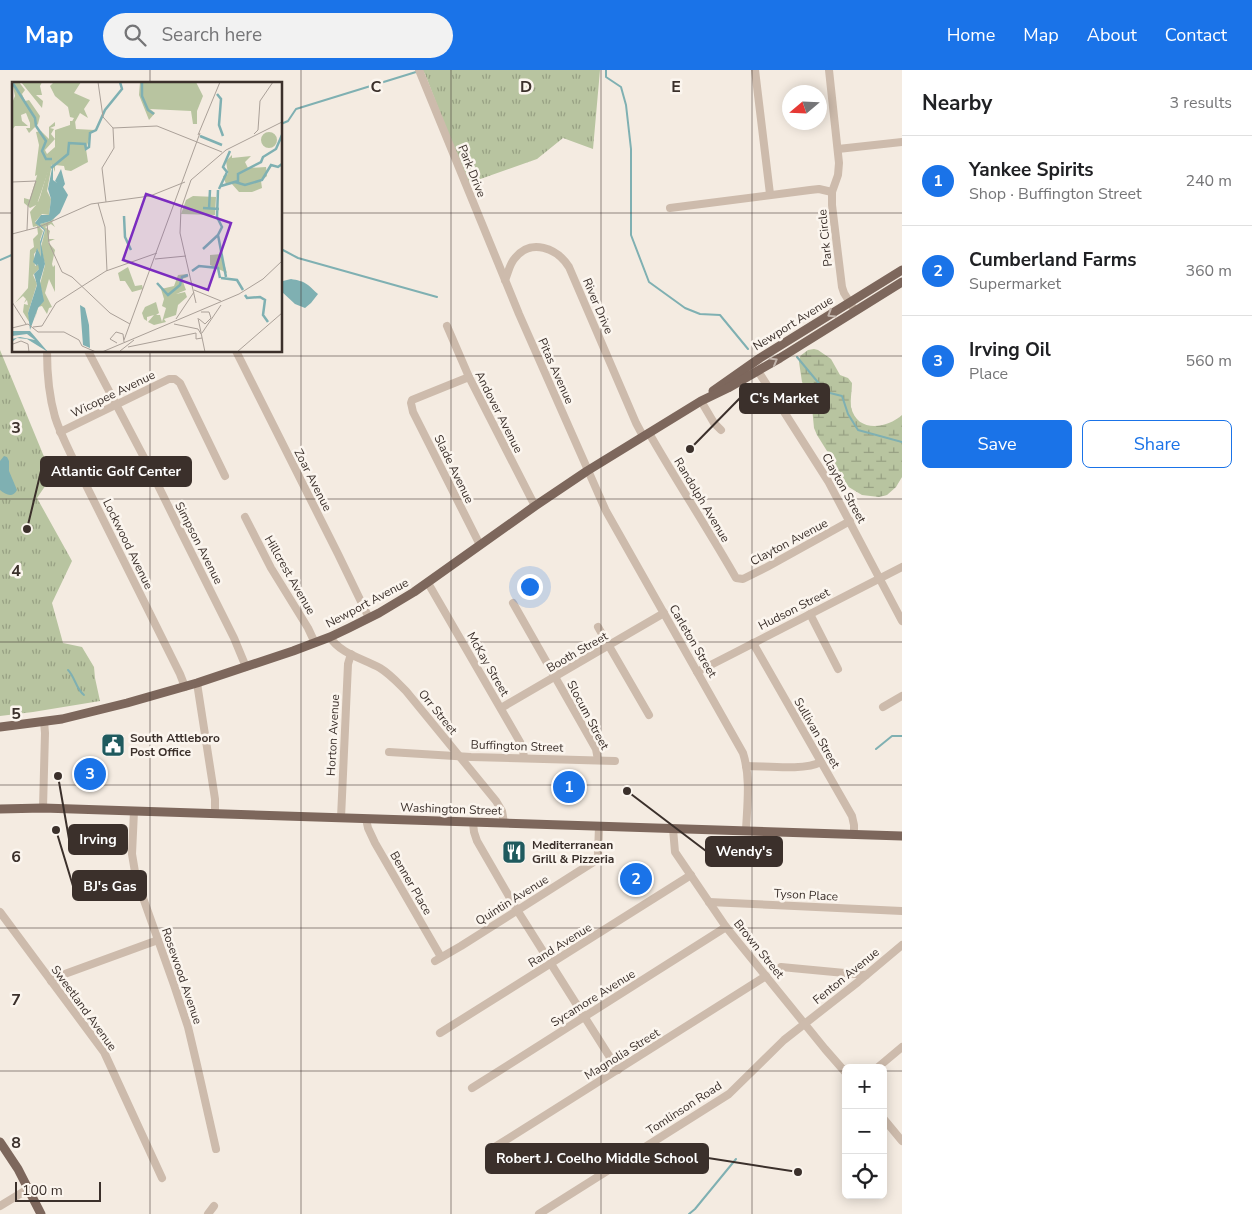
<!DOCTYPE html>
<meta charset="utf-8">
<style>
:root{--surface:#fff;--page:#f2f2f2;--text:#202124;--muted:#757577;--line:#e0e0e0;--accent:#1a73e8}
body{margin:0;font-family:"Nunito Sans",sans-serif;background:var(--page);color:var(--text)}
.controls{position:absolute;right:15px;bottom:15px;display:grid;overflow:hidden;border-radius:8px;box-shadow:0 2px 12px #0003}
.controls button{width:45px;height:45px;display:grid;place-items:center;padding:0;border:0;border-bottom:1px solid var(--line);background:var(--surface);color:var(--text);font:25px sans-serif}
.compass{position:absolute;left:782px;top:15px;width:45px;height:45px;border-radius:50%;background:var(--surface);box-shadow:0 2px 12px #0003;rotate:251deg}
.scale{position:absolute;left:15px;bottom:12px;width:86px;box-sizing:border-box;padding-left:5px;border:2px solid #3b302b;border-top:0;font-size:14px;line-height:18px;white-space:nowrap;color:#3b302b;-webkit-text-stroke:4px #fbf5ee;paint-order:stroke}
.you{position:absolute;left:529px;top:516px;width:18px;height:18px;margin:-12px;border:4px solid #fff;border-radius:50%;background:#1a73e8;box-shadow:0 0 0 8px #1a73e833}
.badge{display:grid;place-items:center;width:32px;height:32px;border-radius:50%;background:var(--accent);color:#fff;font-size:16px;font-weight:700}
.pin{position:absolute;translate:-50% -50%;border:2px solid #fff;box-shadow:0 1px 5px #0006}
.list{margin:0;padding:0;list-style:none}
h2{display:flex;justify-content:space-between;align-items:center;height:65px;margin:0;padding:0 20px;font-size:21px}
h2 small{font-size:16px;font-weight:400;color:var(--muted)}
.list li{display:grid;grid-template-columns:32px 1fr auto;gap:15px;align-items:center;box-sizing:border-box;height:90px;padding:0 20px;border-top:1px solid var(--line)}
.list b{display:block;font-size:19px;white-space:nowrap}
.list p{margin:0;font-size:16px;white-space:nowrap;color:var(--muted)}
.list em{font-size:16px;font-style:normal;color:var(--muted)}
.actions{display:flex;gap:10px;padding:15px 20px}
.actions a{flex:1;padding:11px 0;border:1px solid var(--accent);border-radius:8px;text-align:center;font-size:18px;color:var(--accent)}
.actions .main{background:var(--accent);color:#fff}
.icon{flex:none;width:28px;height:28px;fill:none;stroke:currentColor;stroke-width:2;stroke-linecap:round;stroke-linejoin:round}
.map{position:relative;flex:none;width:902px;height:1144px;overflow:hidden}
header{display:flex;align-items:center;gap:30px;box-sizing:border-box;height:70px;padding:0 25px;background:var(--accent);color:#fff}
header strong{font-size:24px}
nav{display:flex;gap:28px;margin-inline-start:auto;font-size:18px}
.search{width:350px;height:45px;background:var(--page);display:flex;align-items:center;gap:12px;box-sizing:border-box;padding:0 18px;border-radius:28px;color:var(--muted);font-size:19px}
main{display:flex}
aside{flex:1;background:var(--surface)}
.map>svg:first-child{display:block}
.wetland{fill:url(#wetland-marsh)}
.park{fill:url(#park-tufts)}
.water{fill:#7fb0b2}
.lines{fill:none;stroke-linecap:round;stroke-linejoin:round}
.stream{stroke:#7fb0b2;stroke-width:2}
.minor{stroke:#cdbbac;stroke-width:8}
.major{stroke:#7d675c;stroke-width:9}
.oneway{stroke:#c2b5ac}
.grid{fill:none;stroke:#3b302b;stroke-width:1;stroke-opacity:0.55}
.labels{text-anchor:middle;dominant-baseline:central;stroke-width:5;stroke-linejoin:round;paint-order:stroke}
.street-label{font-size:12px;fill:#3b302b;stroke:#fbf5ee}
.poi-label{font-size:12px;font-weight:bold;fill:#3b302b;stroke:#fbf5ee;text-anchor:start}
.inset-river{fill:none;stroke:#7fb0b2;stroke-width:2.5}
.inset-road{fill:none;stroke:#aaa098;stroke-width:1}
.view{fill:#7b2cbf;fill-opacity:0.15;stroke:#7b2cbf;stroke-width:2.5}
.inset-edge{fill:none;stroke:#3b302b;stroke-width:2.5}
.grid-label{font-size:16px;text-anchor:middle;font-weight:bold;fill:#3b302b;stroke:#fbf5ee;stroke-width:5;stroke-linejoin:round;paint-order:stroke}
.leader{fill:none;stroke:#3b302b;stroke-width:2}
.callout-dot{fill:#3b302b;stroke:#fbf5ee;stroke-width:2}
.callout{fill:#3b302b;stroke:#3b302b;stroke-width:2}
.callout-label{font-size:14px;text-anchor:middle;font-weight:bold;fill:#fff}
</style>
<header>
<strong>Map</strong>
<div class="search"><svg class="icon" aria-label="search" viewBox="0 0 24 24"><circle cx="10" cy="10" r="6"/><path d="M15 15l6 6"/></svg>Search here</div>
<nav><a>Home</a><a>Map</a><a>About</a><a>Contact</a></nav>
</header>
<main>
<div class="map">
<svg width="902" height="1144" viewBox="0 0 902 1144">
<defs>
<pattern id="wetland-marsh" width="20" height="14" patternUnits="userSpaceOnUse" patternTransform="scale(1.25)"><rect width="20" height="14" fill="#b8c4a0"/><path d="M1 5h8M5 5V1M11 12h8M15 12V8" fill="none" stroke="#97a083"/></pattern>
<pattern id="park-tufts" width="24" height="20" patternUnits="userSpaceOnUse" patternTransform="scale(1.25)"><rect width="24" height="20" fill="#b8c4a0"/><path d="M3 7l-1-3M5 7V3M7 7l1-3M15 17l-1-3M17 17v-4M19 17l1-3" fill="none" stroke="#97a083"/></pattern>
</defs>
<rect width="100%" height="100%" fill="#f4ebe1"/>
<path class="wetland" d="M814 279 818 280 831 289 840 305 848 308 852 313C852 321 850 329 851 337 857 363 886 359 902 345V407L896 417 887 425 879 427 862 425 847 416 841 409 836 401 832 387 827 381 817 365 814 358 811 327 802 312 799 292 800 286 808 280Z"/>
<g class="park">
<path d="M422 0H600L593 79 563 68 537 89 469 113C454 77 439 41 425 4Z"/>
<polygon points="0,280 52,406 37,428 72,491 52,533 63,573 82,577 94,597 95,608 100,631 33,642 0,646"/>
</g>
<g class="water">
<path d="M291 209C297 210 303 211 308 215 312 218 314 221 318 224L311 233 305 238 295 234 281 221V216L283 211Z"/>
<path d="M4 386 7 387 9 391V401L17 420C13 428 6 425 0 420V391Z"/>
</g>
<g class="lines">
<g class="stream">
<polyline points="606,0 606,7 621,17 626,35 631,79 631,165 649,212 685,238 700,244 720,245 748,279"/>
<polyline points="281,54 288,51 296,39 416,2"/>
<polyline points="281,179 298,188 437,227"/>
<polyline points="0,190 14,184"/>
<polyline points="797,287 826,322 842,326 848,344 858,360 902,372"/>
<path d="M68 600C75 607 76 619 84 625"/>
<polyline points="876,679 892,666 902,666"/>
<polyline points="689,1144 695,1139 736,1089"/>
</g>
<g class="minor">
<path d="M419 0 519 244 606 441 743 683C751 708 747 736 746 761"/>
<polyline points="755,0 770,124"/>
<polyline points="829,0 839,93 838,105 832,122 832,135 842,217 844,223 855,241"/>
<polyline points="838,79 902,72"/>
<polyline points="670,138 810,120 819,119 832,122"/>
<path d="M505 210C508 203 510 193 515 188 531 168 557 178 569 197L636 353 643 366"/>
<polyline points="447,256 469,307 535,436"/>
<path d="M47 281C47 303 49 326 55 347 60 363 68 378 75 393L180 604 185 617"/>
<polyline points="88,281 149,397 177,454 234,568 246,597"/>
<polyline points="236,281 338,484 369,548"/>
<polyline points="758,301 828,411 902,551"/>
<polyline points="469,307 412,330 411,333 413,342 480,475"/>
<polyline points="701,331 714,353 721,360"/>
<polyline points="60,362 169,309 175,309 180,313 225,406"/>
<path d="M649 363C677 412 708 459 736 508L743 509 767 497 850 451"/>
<polyline points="245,447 271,498 308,558 315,573"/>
<polyline points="428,513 520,672 523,680 524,688"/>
<polyline points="513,533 596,679 598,690"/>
<polyline points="810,544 838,599"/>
<polyline points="598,557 649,645"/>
<path d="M330 567C339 583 364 589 380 598 390 604 398 613 406 621L496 731 502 741 504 753"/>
<polyline points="753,573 852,746 854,755 854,765"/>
<polyline points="697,602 902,497"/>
<polyline points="197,613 215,729 215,744"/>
<polyline points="883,637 902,626"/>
<polyline points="501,638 664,543"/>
<polyline points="389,682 471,687 615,691"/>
<path d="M746 696C766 696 804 701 821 692"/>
<polyline points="43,738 45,663 44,651"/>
<polyline points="134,741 132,784 136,808 174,915 188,957 197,995 216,1079"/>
<polyline points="341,748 348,594 351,584"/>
<polyline points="366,749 368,758 375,773 441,887"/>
<polyline points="473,753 474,762 477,771 517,840 618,1000"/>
<polyline points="673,759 675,782 726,857 825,979 846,1003"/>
<polyline points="709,832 902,841"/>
<polyline points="0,842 104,982 162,1108"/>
<polyline points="435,891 461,876 595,791 598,785 599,756"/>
<polyline points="781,897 866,905"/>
<polyline points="51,911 62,905 158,870"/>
<polyline points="440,963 691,805"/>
<polyline points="877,998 902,977"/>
<polyline points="472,1018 726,857"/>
<polyline points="883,1048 902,1071"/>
<polyline points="490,1080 766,906"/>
<polyline points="0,1136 28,1119"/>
<polyline points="208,1144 214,1136"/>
<polyline points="539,1144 729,1024 784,970 858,912 902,875"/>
</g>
<g class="major">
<polyline points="713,321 760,288 902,200"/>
<polyline points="0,657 62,649 127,633 197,613 293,581 330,567 349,558 379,543 414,522 535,436 587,401 701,331 728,318 780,288 902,212"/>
<polyline points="0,739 43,738 902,766"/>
<polyline points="0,1072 18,1099 41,1144"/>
</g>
</g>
<defs><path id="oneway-chevron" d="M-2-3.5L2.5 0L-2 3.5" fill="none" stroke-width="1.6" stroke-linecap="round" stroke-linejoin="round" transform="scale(1.25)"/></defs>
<g class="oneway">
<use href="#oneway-chevron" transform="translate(831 244) rotate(148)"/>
<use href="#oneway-chevron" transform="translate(774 291) rotate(-30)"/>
</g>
<path class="grid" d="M150 0V14M301 0V1144M451 0V1144M601 0V1144M752 0V1144M0 143H14M281 143H902M150 281V1144M0 286H902M0 429H902M0 572H902M0 715H902M0 858H902M0 1001H846M883 1001H902"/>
<defs>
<g id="civic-square" transform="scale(1.25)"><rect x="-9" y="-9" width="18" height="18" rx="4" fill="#1f5a5e" stroke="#fbf5ee"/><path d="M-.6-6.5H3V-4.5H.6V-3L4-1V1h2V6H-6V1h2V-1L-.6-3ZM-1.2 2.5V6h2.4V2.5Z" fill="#fff"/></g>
<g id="restaurant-square" transform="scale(1.25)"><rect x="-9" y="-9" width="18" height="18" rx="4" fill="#1f5a5e" stroke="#fbf5ee"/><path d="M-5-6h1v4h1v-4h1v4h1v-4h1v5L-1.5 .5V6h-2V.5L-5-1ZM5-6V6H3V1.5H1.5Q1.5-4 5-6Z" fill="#fff"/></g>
</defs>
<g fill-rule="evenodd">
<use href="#civic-square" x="113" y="675"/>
<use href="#restaurant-square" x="514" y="782"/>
</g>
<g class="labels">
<g class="street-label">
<text transform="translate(472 101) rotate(68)">Park Drive</text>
<text transform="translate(825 168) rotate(-96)">Park Circle</text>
<text transform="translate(598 236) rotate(67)">River Drive</text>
<text transform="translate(793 253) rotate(-32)">Newport Avenue</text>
<text transform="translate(556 301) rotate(66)">Pitas Avenue</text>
<text transform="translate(113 324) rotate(-26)">Wicopee Avenue</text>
<text transform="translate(499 342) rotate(63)">Andover Avenue</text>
<text transform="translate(454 399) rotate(64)">Slade Avenue</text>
<text transform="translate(313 410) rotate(63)">Zoar Avenue</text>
<text transform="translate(844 418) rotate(61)">Clayton Street</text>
<text transform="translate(702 430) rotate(59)">Randolph Avenue</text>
<text transform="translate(789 472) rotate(-28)">Clayton Avenue</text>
<text transform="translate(199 473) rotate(63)">Simpson Avenue</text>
<text transform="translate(128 474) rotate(64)">Lockwood Avenue</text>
<text transform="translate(290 505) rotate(60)">Hillcrest Avenue</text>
<text transform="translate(367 533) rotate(-28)">Newport Avenue</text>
<text transform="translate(794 539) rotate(-27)">Hudson Street</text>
<text transform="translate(693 571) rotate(60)">Carleton Street</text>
<text transform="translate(577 582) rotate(-30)">Booth Street</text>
<text transform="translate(488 594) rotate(60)">McKay Street</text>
<text transform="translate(438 642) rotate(51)">Orr Street</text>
<text transform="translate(588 645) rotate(62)">Slocum Street</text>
<text transform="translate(817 663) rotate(60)">Sullivan Street</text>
<text transform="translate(333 665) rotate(-87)">Horton Avenue</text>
<text transform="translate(517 676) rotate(2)">Buffington Street</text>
<text transform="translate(451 739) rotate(2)">Washington Street</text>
<text transform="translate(411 813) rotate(60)">Benner Place</text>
<text transform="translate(806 825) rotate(3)">Tyson Place</text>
<text transform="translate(512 830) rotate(-32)">Quintin Avenue</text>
<text transform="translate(560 875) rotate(-32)">Rand Avenue</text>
<text transform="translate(759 879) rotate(51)">Brown Street</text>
<text transform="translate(182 906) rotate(71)">Rosewood Avenue</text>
<text transform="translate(846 906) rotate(-39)">Fenton Avenue</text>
<text transform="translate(593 928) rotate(-32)">Sycamore Avenue</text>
<text transform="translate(84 938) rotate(54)">Sweetland Avenue</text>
<text transform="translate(622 984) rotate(-32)">Magnolia Street</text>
<text transform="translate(684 1038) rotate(-33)">Tomlinson Road</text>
</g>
<g class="poi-label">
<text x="130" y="668">South Attleboro<tspan x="130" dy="14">Post Office</tspan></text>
<text x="532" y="775">Mediterranean<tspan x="532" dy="14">Grill &amp; Pizzeria</tspan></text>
</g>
</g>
<g transform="translate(12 12)">
<rect width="270" height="270" fill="#f4ebe1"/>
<path d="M0 0H7L13 8 10 12 13 19 17 18 28 34 26 42 17 51 14 46H18V41L14 31 9 33 10 39 16 44H3L0 48V21L3 14ZM9 0H30L28 4 30 13H24L31 19 30 26ZM42 0H69L62 11 78 18 72 27 76 36 68 31 63 40 58 43 62 36 58 35 56 25 43 14 38 4ZM128 0H184L191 14 185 29V42H181L179 29 138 27 143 31 137 38 127 13ZM43 40V44L38 46 42 47 39 52 43 57 33 68 35 72 43 65V90L40 82 35 109 39 117 37 133 30 132 23 140 31 149 28 158 29 177 27 181 26 167 22 172 23 184 27 182V187L21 193 25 202 16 231 19 243 11 230 12 222 16 223 15 218 12 221 14 217 11 214 3 221 16 206 18 168 22 165 21 157 26 152 25 144 21 145 18 130 24 123 18 126 12 121V116L26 120 28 115 36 88 23 94 27 63 24 50 29 49 37 57V45ZM43 135 40 140 43 145 39 142 33 145 38 149 43 147 38 149 36 157H43L36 160 43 168 40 182 41 185 43 183V210L37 197 33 211 40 225 37 226 35 232 30 224 26 225 23 237 25 226 31 216 28 202 33 183 29 165 33 149 28 142 39 139Z" fill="#b8c4a0"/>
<path d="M175 192 176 195 170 197 174 208 164 212 173 210 175 215 166 223 164 233 152 237 154 240 142 243 136 240 142 233 135 235V239L132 237 130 231 133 225 144 220 147 231 144 233H148L150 240 154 226 150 224 152 217 149 207 162 204 166 193Z" fill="#b8c4a0"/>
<path d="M249 58a8 8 0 1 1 16 0a8 8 0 1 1-16 0ZM27 87H37L25 122H22L17 120Z" fill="#b8c4a0"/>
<path d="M58 39H63L64 47 83 48 79 51 74 67 76 80 59 89 53 88 52 84 43 83V48L58 43ZM220 73V76L239 74 233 80 236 86 254 85 255 94 249 99 250 106 240 110H227L219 101 214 102 211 94 216 92 214 79ZM181 114 204 115 203 133 169 132 174 118ZM210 172V175L215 191 198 183V173ZM116 185 123 204 130 203 131 207 120 210 113 199H108L106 191Z" fill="#b8c4a0"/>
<path d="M41 81V98L45 101 43 99 49 87 53 102 51 105 56 113 48 131 39 139 28 142 33 148 29 162 33 182 28 199 32 219 26 226 18 248 16 231 25 203 22 192 27 187 26 182 25 184 21 180 25 166 29 175 28 160 32 148 23 141 29 133H37L39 117 36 107ZM68 223 73 226 77 243 78 266 71 263ZM0 249H18L36 270 15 257 5 256 1 259 0 257 8 255 23 258 15 252 0 254Z" fill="#7fb0b2"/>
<path class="inset-river" d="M0 0 23 36 24 44M130 0V14L136 28 142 32M205 12 209 17 207 43 211 54M24 44 34 59 30 69 34 77H40M188 54 210 63M39 86 56 72 57 61 73 62 74 67 77 65 78 51 84 48 93 28 110 7 108 0M223 100 233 103 250 98 259 83 266 85 270 82M209 104 226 99V92L249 80 251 75 264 67 270 53M207 107 215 90 211 85 218 69M206 108 205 135 210 145 206 153 214 195M191 126 207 127M197 127 198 108M112 134 113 155 119 168M191 167 206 153M180 189 187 184 206 186 208 196M209 196 225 198 231 208M145 201 156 213 168 203 170 195 176 193M233 213 235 216 248 215 253 218 251 233 256 240"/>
<path class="inset-road" d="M86 0 91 35 101 46M101 46 145 44 210 70M242 52 246 48 248 19 261 0M186 53 208 0M0 100 24 99 16 124 15 148M94 120 90 86 102 66 101 46M86 121 93 145 95 189M35 142 37 161 50 190 60 195 98 231 118 242M0 152 27 145 79 122 138 114 173 100M143 177 174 174M182 208 209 219M0 220 14 242M184 221 168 151 169 127 179 98 214 68 270 40M186 236 193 270M164 237 182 210M187 237 193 242 199 236 197 230H189M162 242 186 247 189 252M21 245 30 244 44 221 94 189 145 171M0 246 16 242 26 250H52L67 258 70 264 84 270M190 251 209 223M112 258 188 51M105 261 98 257 104 250 111 252 112 260M1 262 9 259 16 262 17 270M116 265 184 251V257L190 256M108 269 122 258M90 270 227 212 251 197 270 179M225 270 270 231"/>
<path class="view" d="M134 112 219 141 196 208 111 178Z"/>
<rect width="270" height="270" class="inset-edge"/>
</g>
<g class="grid-label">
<text x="376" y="22">C</text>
<text x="526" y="22">D</text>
<text x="676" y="22">E</text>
<text x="16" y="363">3</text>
<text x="16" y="506">4</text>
<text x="16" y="649">5</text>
<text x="16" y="792">6</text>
<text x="16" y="935">7</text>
<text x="16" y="1078">8</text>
</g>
<path class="leader" d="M690 379L740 328M27 459L41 401M58 706L69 769M627 721L706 781M56 760L73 816M798 1102L708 1088"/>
<g class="callout-dot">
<circle cx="690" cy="379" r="5"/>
<circle cx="27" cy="459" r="5"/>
<circle cx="58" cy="706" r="5"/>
<circle cx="627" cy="721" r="5"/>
<circle cx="56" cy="760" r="5"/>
<circle cx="798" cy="1102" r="5"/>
</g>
<g class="callout">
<rect x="740" y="314" width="89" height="29" rx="5"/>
<rect x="41" y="387" width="150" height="29" rx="5"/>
<rect x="69" y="755" width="58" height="29" rx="5"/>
<rect x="706" y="767" width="76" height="29" rx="5"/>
<rect x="73" y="801" width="73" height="29" rx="5"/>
<rect x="486" y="1074" width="222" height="29" rx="5"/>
</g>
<g class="callout-label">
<text x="784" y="333">C's Market</text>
<text x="116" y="406">Atlantic Golf Center</text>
<text x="98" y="774">Irving</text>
<text x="744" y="786">Wendy's</text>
<text x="110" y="821">BJ's Gas</text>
<text x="597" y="1093">Robert J. Coelho Middle School</text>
</g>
</svg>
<div class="controls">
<button>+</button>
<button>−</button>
<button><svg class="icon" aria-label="locate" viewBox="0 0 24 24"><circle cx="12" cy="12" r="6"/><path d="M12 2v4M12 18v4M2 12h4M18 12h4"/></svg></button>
</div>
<svg class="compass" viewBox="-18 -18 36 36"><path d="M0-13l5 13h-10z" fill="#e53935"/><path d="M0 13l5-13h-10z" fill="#757577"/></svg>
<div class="scale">100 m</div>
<div class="you"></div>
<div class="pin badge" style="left:569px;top:717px">1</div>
<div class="pin badge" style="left:636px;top:809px">2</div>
<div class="pin badge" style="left:90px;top:704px">3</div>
</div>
<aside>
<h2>Nearby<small>3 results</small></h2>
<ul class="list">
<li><span class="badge">1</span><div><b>Yankee Spirits</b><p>Shop · Buffington Street</p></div><em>240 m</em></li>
<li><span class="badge">2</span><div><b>Cumberland Farms</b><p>Supermarket</p></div><em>360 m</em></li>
<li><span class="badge">3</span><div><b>Irving Oil</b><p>Place</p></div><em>560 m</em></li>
</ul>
<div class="actions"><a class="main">Save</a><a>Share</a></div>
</aside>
</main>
